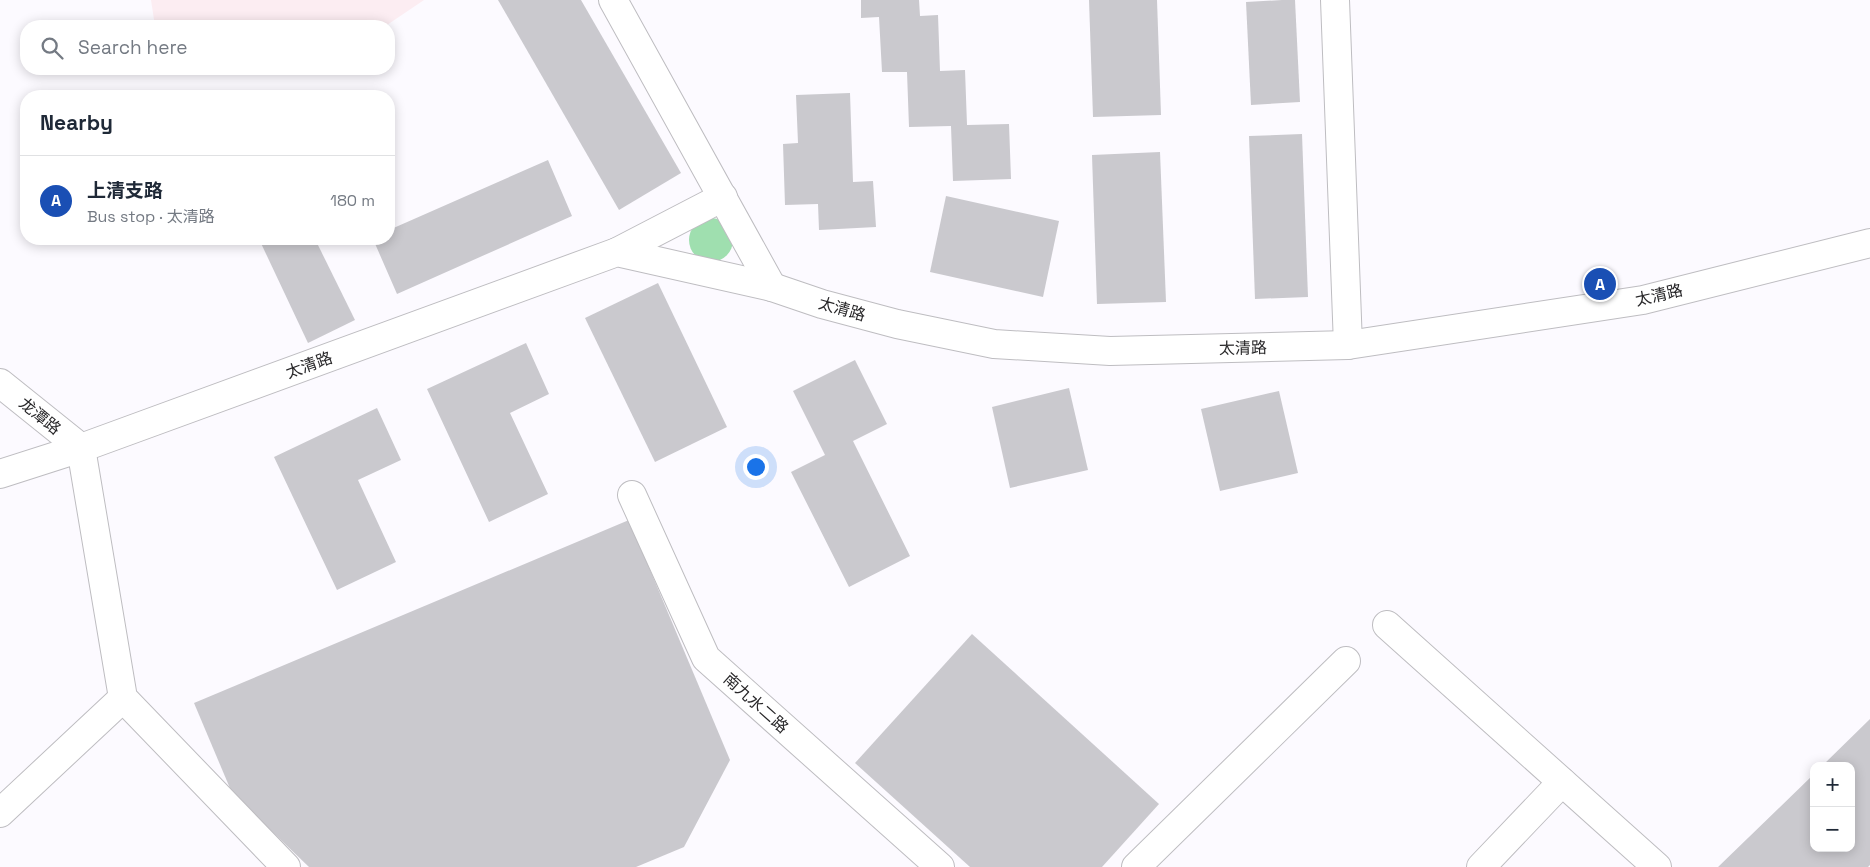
<!DOCTYPE html>
<meta charset="utf-8">
<style>
:root{--surface:#fff;--page:#f6f6f7;--text:#1f2937;--muted:#747a83;--line:#e0e1e3;--accent:#b45309}
body{margin:0;font-family:"Space Grotesk","Noto Sans SC",sans-serif;background:var(--page);color:var(--text)}
.controls{position:absolute;right:15px;bottom:15px;display:grid;overflow:hidden;border-radius:10px;box-shadow:0 2px 12px #0003}
.controls button{width:45px;height:45px;display:grid;place-items:center;padding:0;border:0;border-bottom:1px solid var(--line);background:var(--surface);color:var(--text);font:25px sans-serif}
.you{position:absolute;left:755px;top:466px;width:18px;height:18px;margin:-12px;border:4px solid #fff;border-radius:50%;background:#1a73e8;box-shadow:0 0 0 8px #1a73e833}
.badge{display:grid;place-items:center;width:32px;height:32px;border-radius:50%;background:var(--accent);color:#fff;font-size:16px;font-weight:700}
.pin{position:absolute;translate:-50% -50%;border:2px solid #fff;box-shadow:0 1px 5px #0006}
.list{margin:0;padding:0;list-style:none}
h2{display:flex;justify-content:space-between;align-items:center;height:65px;margin:0;padding:0 20px;font-size:21px}
h2 small{font-size:16px;font-weight:400;color:var(--muted)}
.list li{display:grid;grid-template-columns:32px 1fr auto;gap:15px;align-items:center;box-sizing:border-box;height:90px;padding:0 20px;border-top:1px solid var(--line)}
.list b{display:block;font-size:19px;white-space:nowrap}
.list p{margin:0;font-size:16px;white-space:nowrap;color:var(--muted)}
.list em{font-size:16px;font-style:normal;color:var(--muted)}
.icon{flex:none;width:28px;height:28px;fill:none;stroke:currentColor;stroke-width:2;stroke-linecap:round;stroke-linejoin:round}
.map{position:relative;flex:none;width:1870px;height:867px;overflow:hidden}
.search{position:absolute;background:var(--surface);box-shadow:0 2px 12px #0003;left:20px;top:20px;width:375px;height:55px;display:flex;align-items:center;gap:12px;box-sizing:border-box;padding:0 18px;border-radius:20px;color:var(--muted);font-size:19px}
.panel{position:absolute;background:var(--surface);box-shadow:0 2px 12px #0003;left:20px;top:90px;width:375px;height:155px;border-radius:20px}
.map>svg:first-child{display:block}
.commercial{fill:#fcedf2}
.green{fill:#9fdfaf}
.building{fill:#cac9ce}
.lines{fill:none;stroke-linecap:round;stroke-linejoin:round}
.minor-casing{stroke:#bebdc1;stroke-width:30}
.minor{stroke:#fff;stroke-width:28}
.labels{text-anchor:middle;dominant-baseline:central;stroke-width:4;stroke-linejoin:round;paint-order:stroke}
.street-label{font-size:16px;fill:#282729;stroke:#fff}
</style>
<div class="map">
<svg width="1870" height="867" viewBox="0 0 1870 867">
<rect width="100%" height="100%" fill="#fcfaff"/>
<polygon class="commercial" points="151,0 424,0 387,25 155,26"/>
<circle class="green" cx="711" cy="240" r="22"/>
<g class="building">
<polygon points="498,0 581,0 681,173 619,210"/>
<polygon points="861,0 919,0 920,16 938,15 940,71 965,70 967,125 1009,124 1011,179 953,181 951,126 909,127 907,72 882,72 879,17 861,18"/>
<polygon points="1089,0 1157,0 1161,115 1093,117"/>
<polygon points="1282,0 1295,0 1300,102 1251,105 1246,2"/>
<polygon points="850,93 853,182 873,181 876,227 819,230 818,204 785,205 783,144 798,143 796,95"/>
<polygon points="1302,134 1308,297 1255,299 1249,136"/>
<polygon points="1160,152 1166,302 1097,304 1092,155"/>
<polygon points="548,160 572,216 397,294 373,239 389,239 389,230"/>
<polygon points="946,196 1059,221 1043,297 930,272"/>
<polygon points="259,239 315,239 355,320 308,343"/>
<polygon points="658,283 727,427 655,462 585,318"/>
<polygon points="526,343 549,394 510,413 548,494 489,522 427,389"/>
<polygon points="855,360 887,424 853,441 910,556 849,587 791,472 825,455 793,391"/>
<polygon points="1069,388 1088,470 1010,488 992,407"/>
<polygon points="1279,391 1298,473 1220,491 1201,409"/>
<polygon points="377,408 401,460 358,480 396,562 337,590 274,457"/>
<polygon points="629,520 730,760 684,847 636,867 309,867 232,793 194,703"/>
<polygon points="972,634 1159,804 1102,867 970,867 855,763"/>
<polygon points="1870,719 1870,865 1868,867 1718,867 1814,774 1814,848 1851,848 1851,766 1822,766"/>
</g>
<g class="lines">
<g class="minor-casing">
<g id="minor">
<polyline points="613,0 772,287"/>
<polyline points="1335,0 1348,345"/>
<polyline points="617,252 723,197"/>
<polyline points="0,383 81,448 123,698 286,867"/>
<polyline points="0,474 81,448 617,252 772,287 822,304 897,324 994,344 1110,351 1348,345 1643,300 1870,243"/>
<polyline points="632,495 706,658 940,867"/>
<polyline points="1387,625 1657,867"/>
<polyline points="0,813 123,698"/>
<polyline points="1136,867 1346,661"/>
<polyline points="1481,867 1562,782"/>
</g>
</g>
<use href="#minor" class="minor"/>
</g>
<g class="labels">
<g class="street-label">
<text transform="translate(1659 295) rotate(-13)">太清路</text>
<text transform="translate(842 309) rotate(16)">太清路</text>
<text transform="translate(1243 348) rotate(-1)">太清路</text>
<text transform="translate(309 365) rotate(-20)">太清路</text>
<text transform="translate(40 416) rotate(39)">龙潭路</text>
<text transform="translate(756 703) rotate(42)">南九水二路</text>
</g>
</g>
</svg>
<div class="controls">
<button>+</button>
<button>−</button>
</div>
<div class="you"></div>
<div class="pin badge" style="left:1600px;top:284px;background:#1a4fb4">A</div>
<div class="search"><svg class="icon" aria-label="search" viewBox="0 0 24 24"><circle cx="10" cy="10" r="6"/><path d="M15 15l6 6"/></svg>Search here</div>
<section class="panel">
<h2>Nearby<small></small></h2>
<ul class="list">
<li><span class="badge" style="background:#1a4fb4">A</span><div><b>上清支路</b><p>Bus stop · 太清路</p></div><em>180 m</em></li>
</ul>
</section>
</div>
